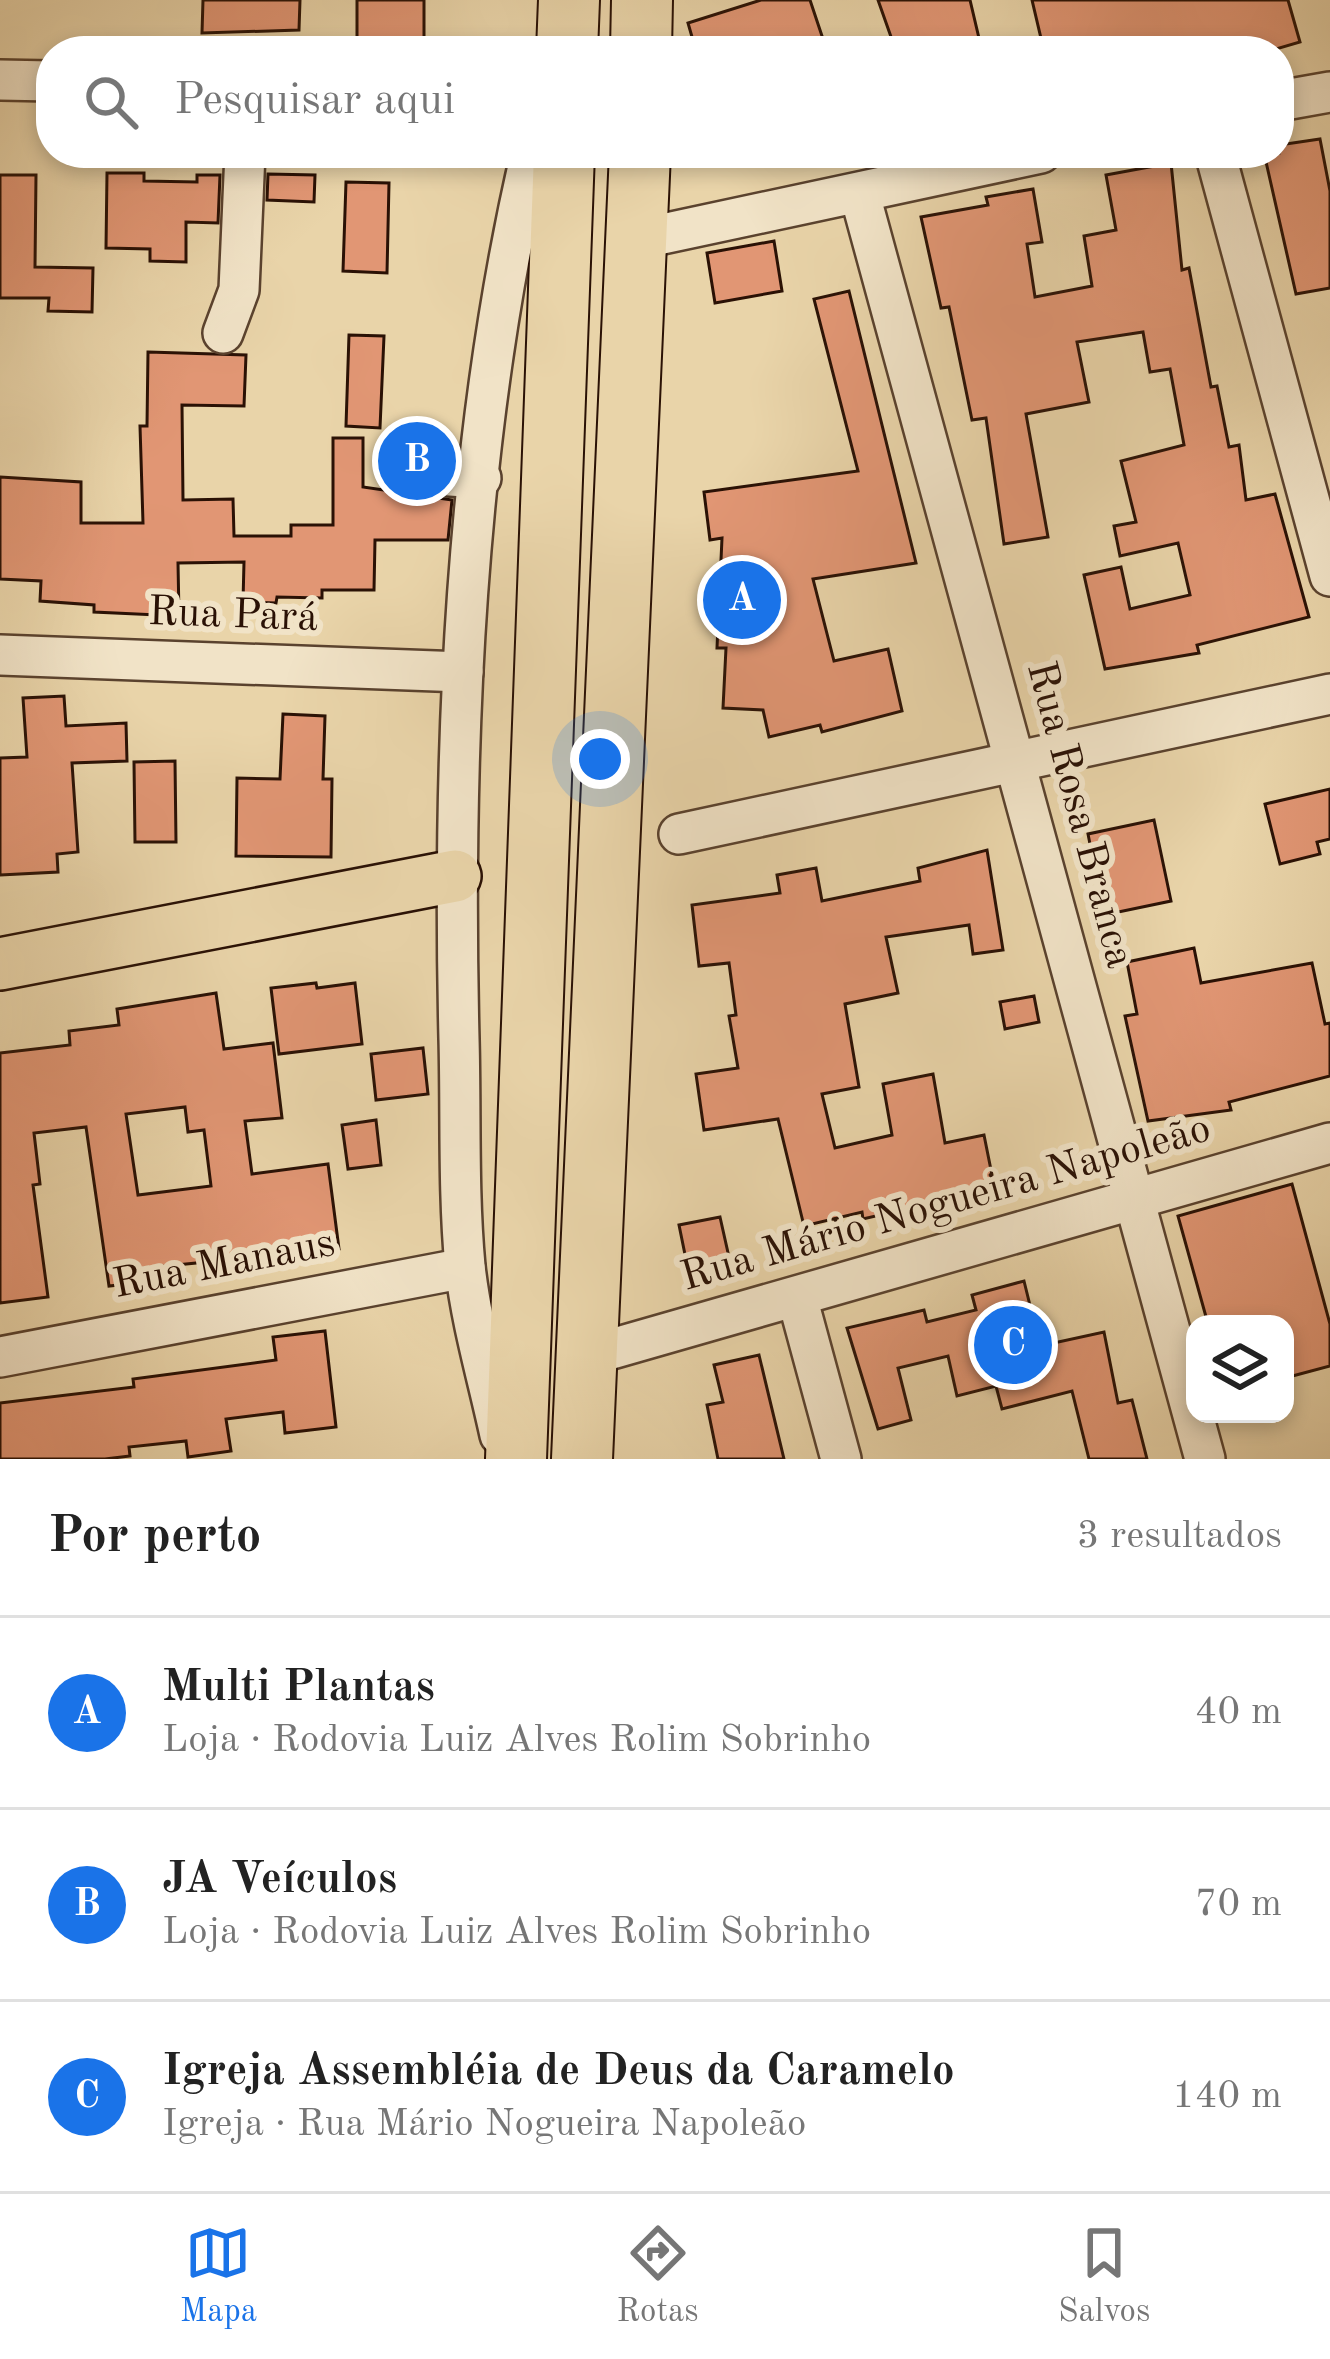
<!DOCTYPE html>
<html lang="pt">
<meta charset="utf-8">
<style>
:root{--surface:#fff;--page:#f6f6f6;--text:#222;--muted:#767676;--line:#e0e0e0;--accent:#1a73e8}
body{margin:0;font-family:"Old Standard TT",serif;background:var(--page);color:var(--text)}
.controls{position:absolute;right:36px;bottom:36px;display:grid;overflow:hidden;border-radius:24px;box-shadow:0 6px 18px #0003}
.controls button{width:108px;height:108px;display:grid;place-items:center;padding:0;border:0;border-bottom:3px solid var(--line);background:var(--surface);color:var(--text);font:60px sans-serif}
.you{position:absolute;left:600px;top:759px;width:42px;height:42px;margin:-30px;border:9px solid #fff;border-radius:50%;background:#1a73e8;box-shadow:0 0 0 18px #1a73e833}
.badge{display:grid;place-items:center;width:78px;height:78px;border-radius:50%;background:var(--accent);color:#fff;font-size:39px;font-weight:700}
.pin{position:absolute;translate:-50% -50%;border:6px solid #fff;box-shadow:0 3px 12px #0006}
.list{margin:0;padding:0;list-style:none}
h2{display:flex;justify-content:space-between;align-items:center;height:156px;margin:0;padding:0 48px;font-size:51px}
h2 small{font-size:39px;font-weight:400;color:var(--muted)}
.list li{display:grid;grid-template-columns:78px 1fr auto;gap:36px;align-items:center;box-sizing:border-box;height:192px;padding:0 48px;border-top:3px solid var(--line)}
.list b{display:block;font-size:45px;white-space:nowrap}
.list p{margin:0;font-size:39px;white-space:nowrap;color:var(--muted)}
.list em{font-size:39px;font-style:normal;color:var(--muted)}
.icon{flex:none;width:66px;height:66px;fill:none;stroke:currentColor;stroke-width:2;stroke-linecap:round;stroke-linejoin:round}
.map{position:relative;flex:none;width:1330px;height:1459px;overflow:hidden}
.search{position:absolute;background:var(--surface);box-shadow:0 6px 18px #0003;left:36px;right:36px;top:36px;height:132px;display:flex;align-items:center;gap:30px;box-sizing:border-box;padding:0 42px;border-radius:48px;color:var(--muted);font-size:45px}
.sheet{height:732px;background:var(--surface)}
nav{display:flex;justify-content:space-around;align-items:center;box-sizing:border-box;height:168px;border-top:3px solid var(--line);background:var(--surface);font-size:33px;color:var(--muted)}
nav a{display:grid;justify-items:center;gap:6px}
nav .on{color:var(--accent)}
.map>svg:first-child{display:block}
.building{fill:#e19674;stroke:#2a1105;stroke-width:3;fill-rule:evenodd}
.lines{fill:none;stroke-linecap:round;stroke-linejoin:round}
.minor-casing{stroke:#5a422e;stroke-width:44}
.major-casing{stroke:#2a1105;stroke-width:56}
.highway-casing{stroke:#2a1105;stroke-width:64}
.minor{stroke:#f1e3c7;stroke-width:39}
.major{stroke:#e9d4a9;stroke-width:51}
.highway{stroke:#e9d4a9;stroke-width:60}
.labels{text-anchor:middle;dominant-baseline:central;stroke-width:12;stroke-linejoin:round;paint-order:stroke}
.street-label{font-size:42px;fill:#2a1105;stroke:#f1e3c7}
</style>
<div class="map">
<svg width="1330" height="1459" viewBox="0 0 1330 1459">
<rect width="100%" height="100%" fill="#e9d4a9"/>
<filter id="stains"><feTurbulence type="fractalNoise" baseFrequency=".00167" numOctaves="4"/><feColorMatrix values="0 0 0 0 .2 0 0 0 0 .09 0 0 0 0 .02 0 0 0 .5 -.17"/></filter>
<radialGradient id="worn" r=".72"><stop offset=".6" stop-color="#630" stop-opacity="0"/><stop offset="1" stop-color="#630" stop-opacity=".3"/></radialGradient>
<g class="building">
<polygon points="203,0 300,0 299,30 202,33"/>
<rect x="357" y="0" width="67" height="51"/>
<polygon points="761,0 810,0 827,51 696,51 688,23"/>
<polygon points="878,0 970,0 982,51 896,51"/>
<polygon points="1032,0 1288,0 1300,42 1269,51 1044,51"/>
<polygon points="1320,139 1330,191 1330,288 1296,294 1264,153 1279,153 1279,145"/>
<polygon points="1171,163 1182,270 1189,268 1211,387 1217,386 1229,447 1239,445 1246,500 1275,494 1309,617 1197,645 1199,653 1105,669 1084,575 1121,567 1130,609 1190,595 1178,543 1120,556 1114,526 1136,522 1121,461 1184,445 1170,369 1150,372 1143,332 1077,342 1089,402 1026,414 1048,537 1004,544 986,418 972,420 949,307 941,308 921,217 988,205 986,197 1033,189 1042,242 1027,244 1035,297 1092,286 1084,236 1116,230 1106,175"/>
<polygon points="107,173 144,173 144,181 197,182 197,175 220,175 218,223 186,222 186,262 150,261 150,249 106,248"/>
<polygon points="268,174 315,175 314,202 267,200"/>
<polygon points="0,175 36,175 35,267 93,268 92,312 48,311 49,298 0,298"/>
<polygon points="346,182 389,183 387,273 343,271"/>
<polygon points="774,241 782,291 715,303 707,253"/>
<polygon points="849,291 916,563 813,579 834,661 888,649 902,711 822,732 820,725 769,737 763,710 723,708 726,648 717,648 722,538 710,540 704,492 858,471 814,299"/>
<polygon points="349,335 384,336 380,428 346,426"/>
<polygon points="148,352 246,355 244,406 182,405 183,500 233,499 234,536 291,536 291,525 333,525 333,438 363,438 363,487 452,500 448,540 375,540 374,590 322,590 322,598 277,597 276,603 243,602 244,562 178,563 179,616 94,612 94,605 40,601 41,581 0,579 0,477 81,482 81,523 143,523 140,426 147,426"/>
<polygon points="64,696 66,726 126,723 127,761 72,763 78,852 57,854 58,872 0,875 0,758 27,757 23,698"/>
<polygon points="283,714 325,716 323,779 332,779 331,857 236,856 237,778 280,779"/>
<polygon points="175,761 176,842 135,842 134,762"/>
<polygon points="1330,789 1330,839 1317,842 1320,854 1280,864 1265,804"/>
<polygon points="1154,820 1171,901 1104,915 1088,834"/>
<polygon points="987,850 1003,950 973,954 969,925 886,937 898,993 845,1004 859,1087 822,1094 835,1148 892,1135 883,1084 933,1074 945,1143 984,1135 997,1200 911,1217 910,1208 863,1219 862,1212 804,1226 778,1119 704,1130 696,1074 738,1068 729,1016 736,1015 729,963 699,966 692,905 780,893 777,875 816,868 822,901 920,881 918,868"/>
<polygon points="1194,948 1201,983 1312,963 1325,1024 1330,1023 1330,1076 1229,1102 1231,1110 1148,1121 1125,1016 1137,1014 1127,962"/>
<polygon points="316,983 317,988 355,983 362,1044 279,1054 271,988"/>
<path d="M216 993 224 1049 273 1043 282 1118 245 1121 252 1174 328 1164 339 1249 145 1268 147 1282 109 1286 86 1127 34 1133 40 1184 33 1185 48 1297 0 1303V1053L70 1045 69 1031 119 1025 117 1009ZM185 1107 188 1132 204 1130 211 1186 138 1195 126 1114Z"/>
<polygon points="1034,996 1039,1022 1005,1029 1000,1002"/>
<polygon points="423,1048 428,1094 376,1100 371,1054"/>
<polygon points="376,1120 381,1165 348,1169 342,1125"/>
<polygon points="1292,1184 1330,1324 1330,1366 1285,1378 1285,1324 1208,1324 1178,1216"/>
<polygon points="720,1217 733,1275 691,1284 679,1225"/>
<polygon points="1024,1281 1040,1346 1104,1332 1118,1403 1132,1400 1147,1459 1089,1459 1072,1391 1002,1409 996,1386 957,1396 948,1356 898,1368 911,1420 878,1429 847,1328 924,1310 927,1322 976,1310 972,1295"/>
<polygon points="325,1331 336,1427 285,1433 283,1412 226,1419 231,1451 188,1457 186,1441 129,1447 130,1456 105,1459 0,1459 0,1403 134,1387 133,1379 276,1360 273,1337"/>
<polygon points="759,1355 784,1459 718,1459 707,1405 723,1402 714,1365"/>
</g>
<g class="lines">
<g class="minor-casing">
<g id="minor">
<polyline points="0,80 51,81"/>
<polyline points="1279,101 1330,92"/>
<polyline points="1215,153 1330,576"/>
<polyline points="860,195 1205,1459"/>
<polyline points="639,239 1041,153"/>
<polyline points="223,333 239,290 245,153"/>
<polyline points="405,473 481,478"/>
<polyline points="0,655 463,672"/>
<polyline points="679,834 1330,694"/>
<polyline points="797,1297 841,1459"/>
<polyline points="587,1356 1330,1143"/>
<polyline points="0,1357 465,1268"/>
<path d="M500 1435C488 1379 471 1322 465 1266 458 1191 461 1114 459 1039 452 748 465 437 531 153"/>
</g>
</g>
<g class="major-casing">
<polyline id="major" points="0,964 455,876"/>
</g>
<g class="highway-casing">
<g id="highway">
<polyline points="567,51 569,0"/>
<polyline points="641,51 642,0"/>
<polyline points="516,1459 564,153"/>
<polyline points="582,1459 640,153"/>
</g>
</g>
<use href="#minor" class="minor"/>
<use href="#major" class="major"/>
<use href="#highway" class="highway"/>
</g>
<g class="labels">
<g class="street-label">
<text transform="translate(233 616) rotate(2)">Rua Pará</text>
<text transform="translate(1079 815) rotate(75)">Rua Rosa Branca</text>
<text transform="translate(946 1204) rotate(-16)">Rua Mário Nogueira Napoleão</text>
<text transform="translate(224 1265) rotate(-11)">Rua Manaus</text>
</g>
</g>
<rect width="100%" height="100%" filter="url(#stains)"/>
<rect width="100%" height="100%" fill="url(#worn)"/>
</svg>
<div class="controls">
<button><svg class="icon" aria-label="layers" viewBox="0 0 24 24"><path d="M12 4l9 5-9 5-9-5zM3 14l9 5 9-5"/></svg></button>
</div>
<div class="you"></div>
<div class="pin badge" style="left:742px;top:600px">A</div>
<div class="pin badge" style="left:417px;top:461px">B</div>
<div class="pin badge" style="left:1013px;top:1345px">C</div>
<div class="search"><svg class="icon" aria-label="search" viewBox="0 0 24 24"><circle cx="10" cy="10" r="6"/><path d="M15 15l6 6"/></svg>Pesquisar aqui</div>
</div>
<section class="sheet">
<h2>Por perto<small>3 resultados</small></h2>
<ul class="list">
<li><span class="badge">A</span><div><b>Multi Plantas</b><p>Loja · Rodovia Luiz Alves Rolim Sobrinho</p></div><em>40 m</em></li>
<li><span class="badge">B</span><div><b>JA Veículos</b><p>Loja · Rodovia Luiz Alves Rolim Sobrinho</p></div><em>70 m</em></li>
<li><span class="badge">C</span><div><b>Igreja Assembléia de Deus da Caramelo</b><p>Igreja · Rua Mário Nogueira Napoleão</p></div><em>140 m</em></li>
</ul>
</section>
<nav>
<a class="on"><svg class="icon" aria-label="map" viewBox="0 0 24 24"><path d="M3 6l6-2 6 2 6-2v14l-6 2-6-2-6 2zM9 4v14M15 6v14"/></svg>Mapa</a>
<a><svg class="icon" aria-label="directions" viewBox="0 0 24 24"><path d="M12 3l9 9-9 9-9-9zM9 14v-3h6M13 9l2 2-2 2"/></svg>Rotas</a>
<a><svg class="icon" aria-label="saved" viewBox="0 0 24 24"><path d="M7 4h10v16l-5-4-5 4z"/></svg>Salvos</a>
</nav>
